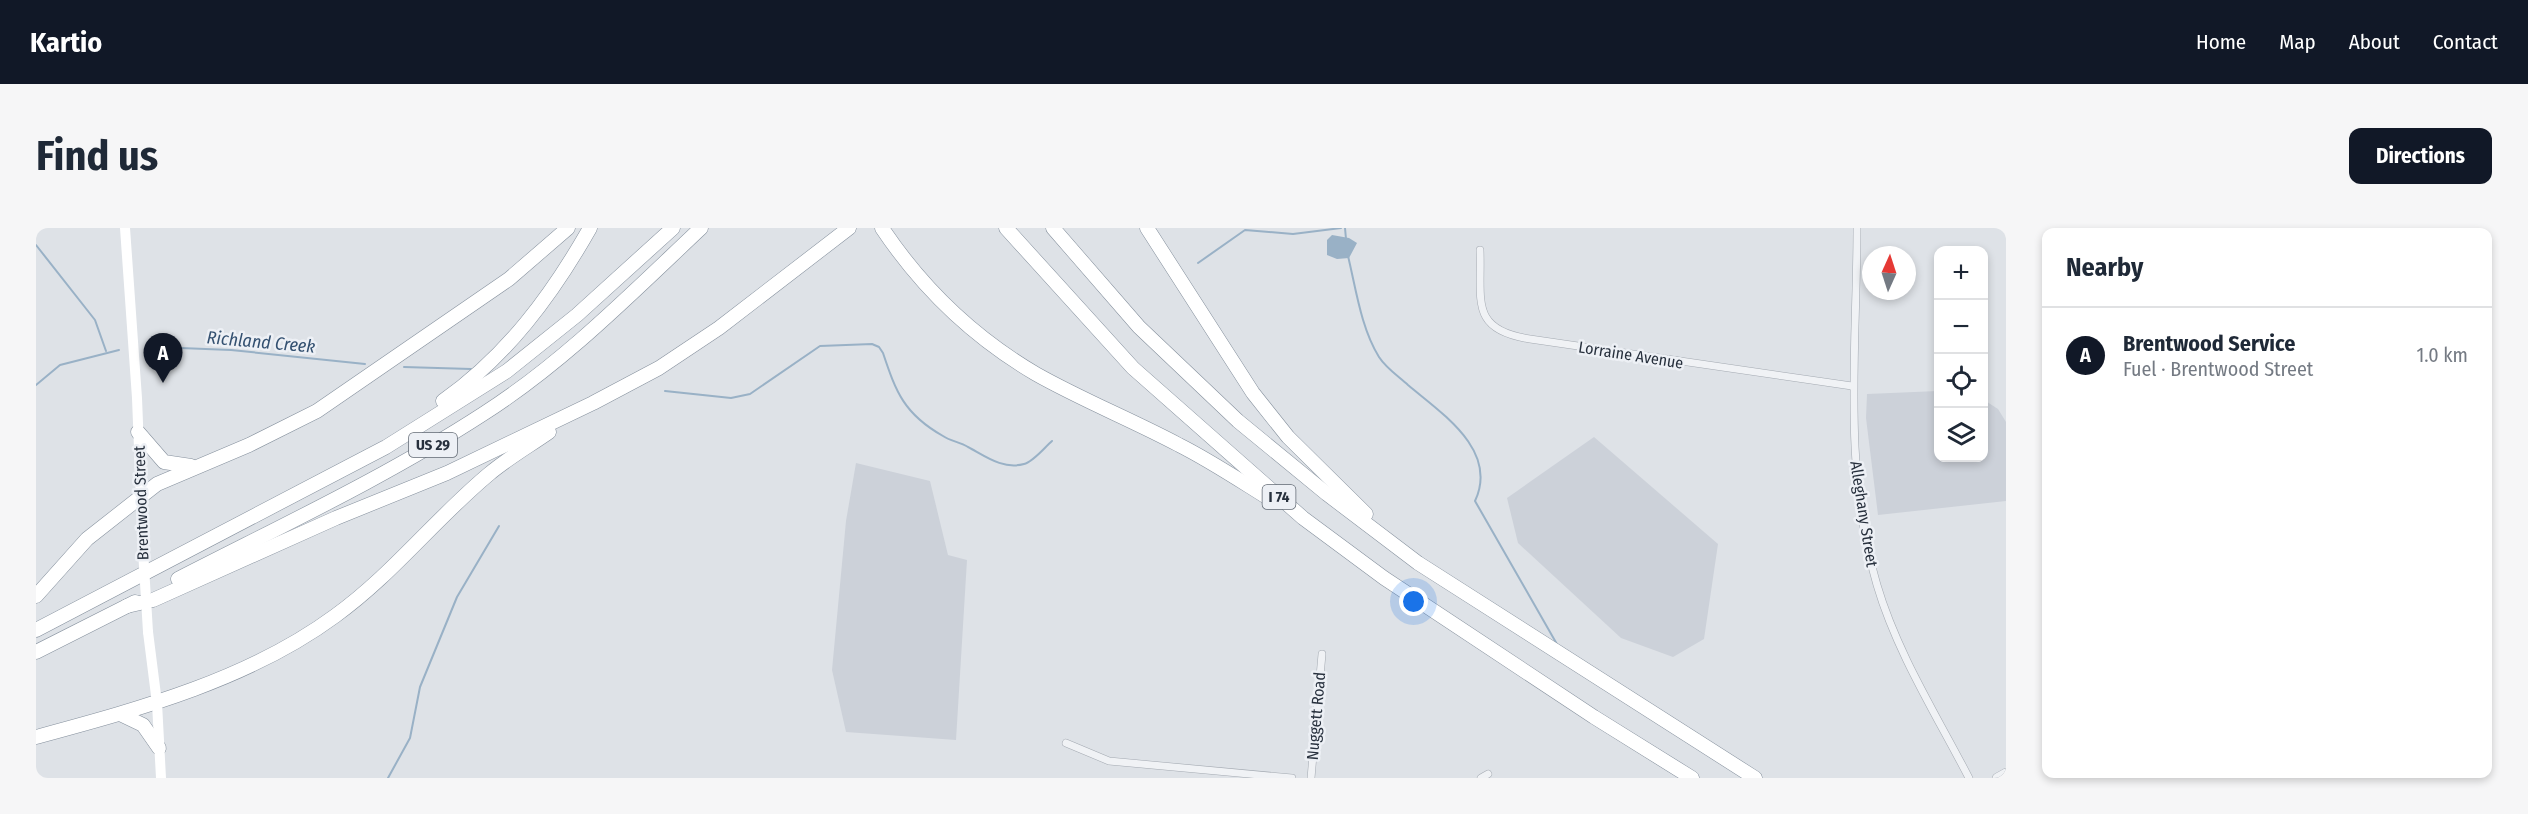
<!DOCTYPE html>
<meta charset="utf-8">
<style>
:root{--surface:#fff;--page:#f6f6f7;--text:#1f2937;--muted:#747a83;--line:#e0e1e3;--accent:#111827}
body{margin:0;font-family:"Fira Sans Condensed",sans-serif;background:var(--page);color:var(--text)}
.controls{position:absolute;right:18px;top:18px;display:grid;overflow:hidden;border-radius:12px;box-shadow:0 3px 9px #0003}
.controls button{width:54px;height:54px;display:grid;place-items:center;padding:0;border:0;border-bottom:2px solid var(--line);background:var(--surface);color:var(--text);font:30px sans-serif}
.compass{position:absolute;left:1826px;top:18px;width:54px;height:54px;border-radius:50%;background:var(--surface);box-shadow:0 3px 9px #0003;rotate:3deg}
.you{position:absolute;left:1378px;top:374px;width:21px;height:21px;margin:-15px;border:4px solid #fff;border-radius:50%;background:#1a73e8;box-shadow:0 0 0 9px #1a73e833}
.badge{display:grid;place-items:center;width:39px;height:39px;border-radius:50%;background:var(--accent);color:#fff;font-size:20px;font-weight:700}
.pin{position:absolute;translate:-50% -50px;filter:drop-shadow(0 2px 3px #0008)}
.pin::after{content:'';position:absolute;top:32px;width:21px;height:18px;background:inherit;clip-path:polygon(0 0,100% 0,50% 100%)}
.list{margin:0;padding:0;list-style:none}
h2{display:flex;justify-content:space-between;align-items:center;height:78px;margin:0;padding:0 24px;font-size:26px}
h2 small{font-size:20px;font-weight:400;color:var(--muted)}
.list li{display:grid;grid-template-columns:39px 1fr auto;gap:18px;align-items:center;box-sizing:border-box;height:96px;padding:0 24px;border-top:2px solid var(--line)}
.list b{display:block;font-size:22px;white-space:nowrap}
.list p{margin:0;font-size:20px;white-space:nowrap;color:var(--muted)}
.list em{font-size:20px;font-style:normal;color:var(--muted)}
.icon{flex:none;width:33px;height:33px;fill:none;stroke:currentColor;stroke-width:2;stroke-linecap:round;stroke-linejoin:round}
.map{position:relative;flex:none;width:1970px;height:550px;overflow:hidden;border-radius:12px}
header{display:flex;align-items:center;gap:36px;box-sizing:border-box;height:84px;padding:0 30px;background:var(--accent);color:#fff}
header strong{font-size:28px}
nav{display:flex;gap:33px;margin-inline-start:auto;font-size:21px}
.intro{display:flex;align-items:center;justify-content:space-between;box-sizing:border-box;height:144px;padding:0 36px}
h1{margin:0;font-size:42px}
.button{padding:15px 27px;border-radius:12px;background:var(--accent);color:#fff;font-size:21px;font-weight:700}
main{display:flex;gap:36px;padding:0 36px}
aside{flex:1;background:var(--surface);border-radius:12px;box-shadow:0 3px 9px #0003}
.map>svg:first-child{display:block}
.built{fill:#ccd1d9}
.water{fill:#99b1c6}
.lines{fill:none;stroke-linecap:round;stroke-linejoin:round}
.stream{stroke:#99b1c6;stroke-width:2}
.minor-casing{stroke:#a3a9b1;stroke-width:8}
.tertiary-casing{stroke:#a3a9b1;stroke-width:10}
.motorway-casing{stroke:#85909d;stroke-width:15}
.minor{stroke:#f0f2f5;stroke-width:7}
.tertiary{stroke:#f0f2f5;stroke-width:9}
.secondary{stroke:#fff;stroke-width:10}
.motorway{stroke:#fff;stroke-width:14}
.secondary-bridge{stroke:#fff;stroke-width:10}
.labels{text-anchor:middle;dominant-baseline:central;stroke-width:5;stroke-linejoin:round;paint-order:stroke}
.shield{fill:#edf0f5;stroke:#626a74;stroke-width:1.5}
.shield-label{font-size:15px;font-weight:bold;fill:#27303d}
.street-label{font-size:16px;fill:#27303d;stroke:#edf0f5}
.water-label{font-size:18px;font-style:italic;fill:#335070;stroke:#edf0f5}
</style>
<header>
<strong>Kartio</strong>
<nav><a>Home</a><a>Map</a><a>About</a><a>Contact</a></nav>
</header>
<div class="intro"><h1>Find us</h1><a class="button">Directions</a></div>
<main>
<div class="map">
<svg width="1970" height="550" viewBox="0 0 1970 550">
<rect width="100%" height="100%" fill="#dee2e7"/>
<g class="built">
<polygon points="1902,163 1902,230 1948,230 1948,172 1962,181 1970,194 1970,273 1842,287 1830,190 1831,166"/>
<polygon points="1558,209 1682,316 1668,411 1637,429 1585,410 1482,315 1471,270"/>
<polygon points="820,235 894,253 912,327 931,332 920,512 810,504 796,442 810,293"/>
</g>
<polygon class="water" points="1296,7 1313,10 1321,15 1313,30 1301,31 1291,27 1291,12"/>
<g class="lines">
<g class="stream">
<polyline points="1309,0 1310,11"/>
<polyline points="0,17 59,92 70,123"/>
<path d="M1312 28C1320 61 1325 100 1343 129 1350 140 1362 148 1372 157 1405 185 1463 222 1439 273L1522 418"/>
<polyline points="1162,35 1209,2 1257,6 1305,0"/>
<polyline points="119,119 195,122 329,136"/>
<polyline points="368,139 435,141"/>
<polyline points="0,157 24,137 83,122"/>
<path d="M629 163 695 170 714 166 784 118 836 116 843 119 847 125C860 164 868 186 907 208 914 213 924 214 932 219 949 228 967 242 988 236 997 234 1008 220 1016 213"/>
<polyline points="352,550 374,510 384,459 421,369 463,298"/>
</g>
<g class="minor-casing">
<g id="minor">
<path d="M1821 0C1821 121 1806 238 1841 357 1861 425 1901 488 1933 550"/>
<path d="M1444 22C1446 72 1433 102 1494 111L1816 158"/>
<polyline points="1030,515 1073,533 1256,550"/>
<polyline points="1275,550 1286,426"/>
<polyline points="1445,550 1452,546"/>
</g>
</g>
<g class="tertiary-casing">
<polyline id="tertiary" points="1961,550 1970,545"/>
</g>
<g class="motorway-casing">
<g id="motorway">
<path d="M846 0C886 60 937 109 1000 146 1046 172 1096 192 1143 217 1175 233 1206 254 1237 273"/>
<polyline points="970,0 1097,140 1267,290 1348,350 1558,489 1656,550"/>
<polyline points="1017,0 1103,99 1202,193 1291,266 1382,335 1719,550"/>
<polyline points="1111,0 1217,165 1252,209 1330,286"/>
<path d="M407 173C471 128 516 67 554 0"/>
<polyline points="102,204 128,234 155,238"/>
<path d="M142 351C245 298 350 249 447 186 527 135 596 65 665 0"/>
<polyline points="0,368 51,311 121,256 213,217 281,183 473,51 532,0"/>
<polyline points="91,378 117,372 300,290 411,245 557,175 623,140 683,100 813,0"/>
<polyline points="0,402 350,219 471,143 541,87 637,0"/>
<polyline points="0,424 99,374"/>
<polyline points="84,486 107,497 123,520"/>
<path d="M0 509C103 481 212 452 299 388 356 347 399 291 453 246 472 230 493 218 513 204"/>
</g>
</g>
<use href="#minor" class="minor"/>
<use href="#tertiary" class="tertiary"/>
<g class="secondary">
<polyline points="89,0 101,170 107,322"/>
<polyline points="112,404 121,475 125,550"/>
</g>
<use href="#motorway" class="motorway"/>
<polyline class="secondary-bridge" points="107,322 112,404"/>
</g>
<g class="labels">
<g class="shield">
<rect x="373" y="205" width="48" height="24" rx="4.5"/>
<rect x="1226.5" y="257" width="33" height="24" rx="4.5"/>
</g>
<g class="shield-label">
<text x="397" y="217">US 29</text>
<text x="1243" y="269">I 74</text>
</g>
<g class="street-label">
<text transform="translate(1595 127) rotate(9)">Lorraine Avenue</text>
<text transform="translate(105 275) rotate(-92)">Brentwood Street</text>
<text transform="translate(1828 286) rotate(81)">Alleghany Street</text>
<text transform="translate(1280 488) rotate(-85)">Nuggett Road</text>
</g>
<g class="water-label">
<text transform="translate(225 114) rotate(5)">Richland Creek</text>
</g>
</g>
</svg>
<div class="controls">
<button>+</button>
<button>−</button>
<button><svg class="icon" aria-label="locate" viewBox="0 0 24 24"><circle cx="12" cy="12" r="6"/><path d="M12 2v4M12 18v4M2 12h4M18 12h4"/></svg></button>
<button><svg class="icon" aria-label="layers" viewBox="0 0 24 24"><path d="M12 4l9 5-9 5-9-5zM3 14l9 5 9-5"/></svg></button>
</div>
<svg class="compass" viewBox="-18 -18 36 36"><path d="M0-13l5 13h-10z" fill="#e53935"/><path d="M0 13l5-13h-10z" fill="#747a83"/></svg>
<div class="you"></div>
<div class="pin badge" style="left:127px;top:155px">A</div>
</div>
<aside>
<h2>Nearby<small></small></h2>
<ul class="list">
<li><span class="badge">A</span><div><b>Brentwood Service</b><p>Fuel · Brentwood Street</p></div><em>1.0 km</em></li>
</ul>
</aside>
</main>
